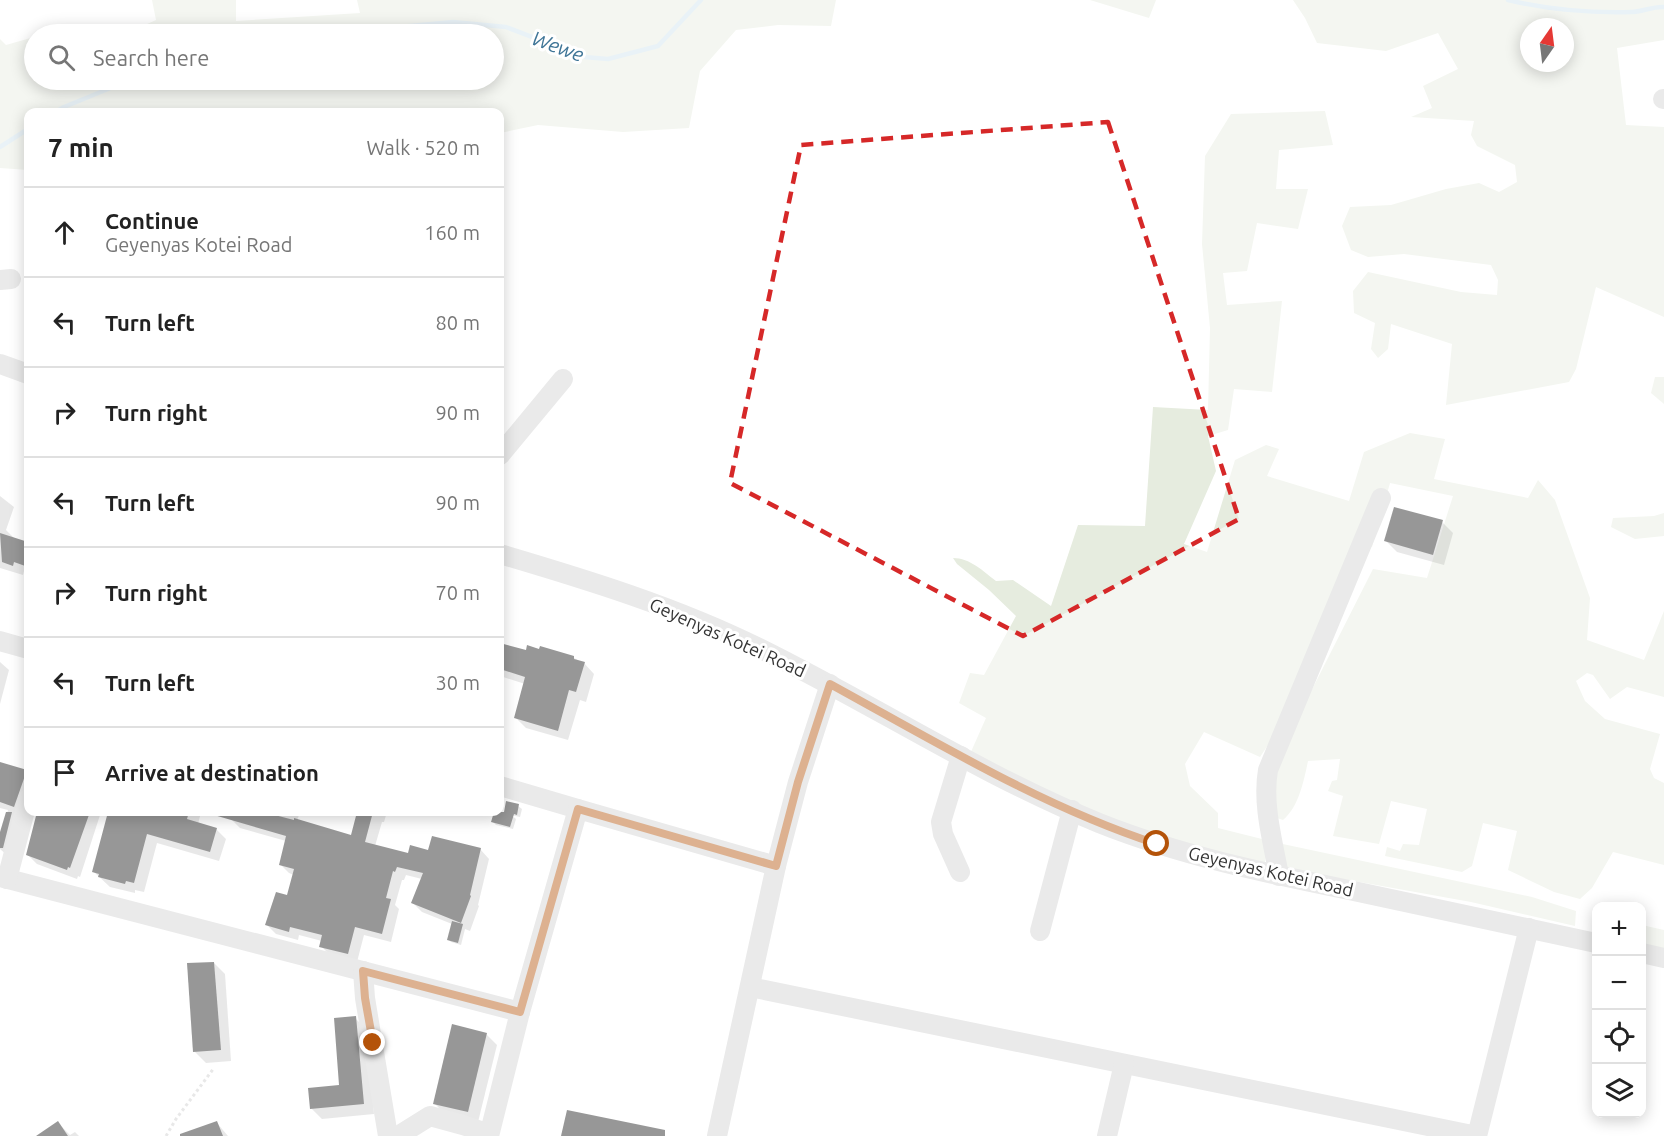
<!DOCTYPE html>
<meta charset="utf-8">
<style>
:root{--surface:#fff;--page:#f2f2f2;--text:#222;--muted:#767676;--line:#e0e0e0}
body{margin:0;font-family:Ubuntu,sans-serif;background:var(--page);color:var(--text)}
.controls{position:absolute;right:18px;bottom:18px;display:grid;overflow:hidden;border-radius:12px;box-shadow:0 3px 15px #0003}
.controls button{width:54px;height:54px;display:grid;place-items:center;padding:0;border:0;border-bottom:2px solid var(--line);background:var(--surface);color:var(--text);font:30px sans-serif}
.compass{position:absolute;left:1520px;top:18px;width:54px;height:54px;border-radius:50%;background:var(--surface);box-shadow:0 3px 15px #0003;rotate:14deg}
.stop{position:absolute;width:18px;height:18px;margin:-14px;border:4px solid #b45309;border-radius:50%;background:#fff}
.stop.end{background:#b45309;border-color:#fff;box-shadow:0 2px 6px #0008}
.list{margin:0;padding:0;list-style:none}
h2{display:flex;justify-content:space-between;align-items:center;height:78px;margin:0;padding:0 24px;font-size:26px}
h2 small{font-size:20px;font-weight:400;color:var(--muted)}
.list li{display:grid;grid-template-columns:39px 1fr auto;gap:18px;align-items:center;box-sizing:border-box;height:90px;padding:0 24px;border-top:2px solid var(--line)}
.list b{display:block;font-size:22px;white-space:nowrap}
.list p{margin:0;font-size:20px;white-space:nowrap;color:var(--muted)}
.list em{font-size:20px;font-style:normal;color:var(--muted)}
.icon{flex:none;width:33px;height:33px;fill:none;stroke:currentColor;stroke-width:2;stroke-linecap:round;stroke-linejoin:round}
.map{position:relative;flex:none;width:1664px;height:1136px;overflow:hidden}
.search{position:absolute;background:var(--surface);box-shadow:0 3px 15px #0003;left:24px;top:24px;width:480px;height:66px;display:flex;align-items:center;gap:15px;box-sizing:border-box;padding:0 21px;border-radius:33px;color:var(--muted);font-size:22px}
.panel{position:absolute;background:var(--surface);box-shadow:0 3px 15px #0003;left:24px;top:108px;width:480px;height:708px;border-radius:12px}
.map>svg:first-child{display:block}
.green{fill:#e6ecdf;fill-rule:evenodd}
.shadow{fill:#0003}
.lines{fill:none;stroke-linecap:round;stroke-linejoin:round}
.stream{stroke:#cfe2ee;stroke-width:4.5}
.building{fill:#1a1a1a}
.path{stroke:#cdcdcd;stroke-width:3;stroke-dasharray:3 3;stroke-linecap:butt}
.minor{stroke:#d0d0d0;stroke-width:20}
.route{stroke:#b45309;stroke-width:8}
.marked{fill:none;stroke:#d62828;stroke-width:4.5;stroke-dasharray:12 8;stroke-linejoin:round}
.labels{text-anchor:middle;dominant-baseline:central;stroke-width:6;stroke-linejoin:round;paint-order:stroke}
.street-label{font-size:18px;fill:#333;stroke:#fff}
.water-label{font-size:20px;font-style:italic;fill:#3f7597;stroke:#fff}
</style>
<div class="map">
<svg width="1664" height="1136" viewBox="0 0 1664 1136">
<rect width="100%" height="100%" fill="#fff"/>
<g class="green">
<polygon points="152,0 236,0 236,21 360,13 357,0 836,0 831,26 778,25 736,30 700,71 689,128 623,132 538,125 500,133 500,112 28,112 28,170 0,168 0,39 6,45 34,37 34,80 494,80 494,34 125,34 156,20"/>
<polygon points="1090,0 1156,0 1149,18"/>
<path d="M1293 0H1664V40L1617 48 1626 125 1664 127V317L1596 287 1576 369 1569 382 1446 405 1452 344 1391 324 1388 349 1378 358 1371 349 1375 323 1354 313 1353 291 1368 272 1461 292 1497 295 1498 280 1491 265 1404 254 1368 257 1351 250 1342 226 1350 207 1391 205 1446 189 1479 183 1499 192 1517 182 1515 165 1477 146 1471 135 1474 121 1411 117 1432 108 1423 86 1458 69 1438 33 1386 51 1317 43 1305 18ZM1529 27H1565V63H1529Z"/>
<path d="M1325 111 1333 145 1279 150 1276 189H1308L1298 229 1257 223 1247 271 1223 273 1227 305 1282 301 1272 392 1234 389 1228 430 1208 436 1216 471 1184 544 1207 552 1235 460 1266 445 1279 449 1267 476 1349 501 1364 452 1410 433 1445 439 1434 479 1528 498 1538 480 1555 500 1590 598 1587 640 1644 660 1664 611V697L1627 687 1610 699 1593 675 1587 673 1576 681 1585 701 1605 719 1660 734 1650 769 1654 778 1664 783V865L1613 852 1592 888 1580 899 1554 892 1508 870 1517 831 1483 823 1472 866 1462 872 1385 856 1387 847 1400 851 1403 844 1419 845 1427 809 1391 801 1379 844 1333 836 1343 796 1328 791 1332 781 1337 780 1340 759 1308 761C1304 780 1299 807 1283 820L1277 818 1268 786 1292 729 1373 569 1427 578 1453 496 1390 483 1372 547 1362 548 1274 736 1260 757 1204 732 1185 764 1190 786 1218 813V828L1270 841 1264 866 1114 822 970 754 986 718 959 703 970 673 984 675 1016 616 989 590 957 564 953 558C970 558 983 571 996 581L1013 580 1051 606 1078 525 1145 526 1153 407 1208 410 1210 328 1202 244 1205 156 1231 114Z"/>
<polygon points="1655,377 1664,377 1664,404 1651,393"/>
<polygon points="1664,513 1664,536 1635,539 1611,527 1613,518 1654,516"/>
<polygon points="1278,843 1532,897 1576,911 1575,926 1471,902 1287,869"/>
<polygon points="1642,925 1664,930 1664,949 1642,943"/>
</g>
<g class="shadow">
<polygon points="0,496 14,507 6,530 16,540 28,543 28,573 24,571 23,575 0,568"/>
<polygon points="1442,522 1453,533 1444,565 1397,552 1386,541"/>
<polygon points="500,644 527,652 574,658 584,663 594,674 586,702 580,700 568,740 526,728 516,718 525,684 500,676"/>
<polygon points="0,662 9,670 0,704"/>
<polygon points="500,707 504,712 500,730"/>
<polygon points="0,764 28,774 28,801 8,856 0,849 0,838 8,810 0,808"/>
<polygon points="518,806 522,809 520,817 511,815 516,819 513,829 496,825 493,822"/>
<polygon points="39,812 101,812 80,877 78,876 77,879 37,864 27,854"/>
<polygon points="110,812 157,812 165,814 166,812 201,812 198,824 216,829 226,839 219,861 157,843 144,892 135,890 135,893 110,887 94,872"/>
<polygon points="233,812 257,812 273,816 275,812 300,812 297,821 352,837 360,812 387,812 384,822 382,822 375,846 409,855 429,852 480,849 489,859 478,905 479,906 470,931 465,929 461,945 451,942 448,939 452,924 422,912 413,903 422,879 406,875 404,880 402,880 395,905 399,909 391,942 364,935 357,962 330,955 321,946 322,941 299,935 298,940 276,934 267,925 288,897 294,875 289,873 280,864 286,841 240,828 231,819"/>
<polygon points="214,963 225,974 231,1061 206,1063 195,1052"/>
<polygon points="355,1018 366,1029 374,1114 322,1119 311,1108 341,1086"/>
<polygon points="486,1034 497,1045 478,1122 445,1114 434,1103"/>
<polygon points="58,1123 70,1135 75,1132 79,1136 42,1136"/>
<polygon points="217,1123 228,1136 180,1136"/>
</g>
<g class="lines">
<g class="stream">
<path d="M1508 0C1549 10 1590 13 1631 12 1642 12 1653 6 1664 7"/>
<polyline points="324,34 453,22 506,27 584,57 608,59 658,46 701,0"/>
<polyline points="55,112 64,107 130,80"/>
<polyline points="0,147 28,129"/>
</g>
</g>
<g class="building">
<polygon points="1394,507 1443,520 1433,555 1384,541"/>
<polygon points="0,533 28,542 28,567 14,562 13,566 2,562"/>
<polygon points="500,643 526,650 527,645 539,649 540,646 574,656 574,659 585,662 576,692 569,690 558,731 514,718 525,677 500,669"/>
<polygon points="0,762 27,770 14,807 0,802"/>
<polygon points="506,801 519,804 517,815 514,814 510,827 491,822 494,812 504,812"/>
<polygon points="6,812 12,812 3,848 0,848 0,832"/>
<polygon points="37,812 90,812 70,868 68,867 67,870 26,855"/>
<polygon points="108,812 189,812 187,819 217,828 210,852 147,834 134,883 126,881 125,884 98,877 99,874 92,872"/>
<polygon points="215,812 263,812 294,820 294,818 351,835 357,812 373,812 365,842 408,853 410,845 428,850 432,836 481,848 470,895 471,896 461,923 411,903 423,873 397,867 395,872 393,871 386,898 391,899 382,934 355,927 348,954 319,947 322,935 290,927 289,932 265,925 276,892 287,895 294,869 279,865 286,836 214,815"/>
<polygon points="452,921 463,924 458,943 447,940"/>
<polygon points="214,962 221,1050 193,1052 187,963"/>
<polygon points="356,1016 364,1104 310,1109 308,1088 339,1085 334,1018"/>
<polygon points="452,1024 487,1033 468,1112 433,1104"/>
<polygon points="567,1110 665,1130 665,1136 561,1136"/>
<polygon points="58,1121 68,1136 36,1136"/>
<polygon points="217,1121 223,1136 180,1136 180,1134"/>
</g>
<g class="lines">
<polyline class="path" points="166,1136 176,1119 214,1068"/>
<g class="minor">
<polyline points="1663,99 1664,99"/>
<polyline points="0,280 11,279"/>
<polyline points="0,364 28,374"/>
<polyline points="500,455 563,379"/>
<path d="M500 554C588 580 676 607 759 648 873 704 981 775 1099 823 1179 855 1265 873 1349 890 1431 908 1514 925 1596 943"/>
<polyline points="0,641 28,649"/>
<polyline points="500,786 578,809"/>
<polyline points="960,872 943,834 941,822 961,756"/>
<path d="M1279 876C1273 842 1262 804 1268 770L1381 498"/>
<polyline points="0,877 520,1012"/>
<polyline points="7,879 28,799"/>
<polyline points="1040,931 1072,810"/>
<polyline points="1642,953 1664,958"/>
<polyline points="363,971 365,998 388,1136"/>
<polyline points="750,987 1477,1136 1529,928"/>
<polyline points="398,1136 430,1116 463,1125 489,1134"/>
<polyline points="489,1136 520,1012 578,809 776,866"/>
<polyline points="717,1136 776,866 798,782 830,684"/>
<polyline points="1107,1136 1124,1064"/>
</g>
</g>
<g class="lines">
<path class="route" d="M373 1043 365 998 363 971 520 1012 578 809 776 866 798 782 830 684C936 742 1041 806 1157 844"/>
</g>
<path d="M0 0H1664V1136H0ZM1108 122 1239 519 1023 636 730 483 801 145Z" fill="#fff" fill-opacity=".55" fill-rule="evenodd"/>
<path class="marked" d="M1108 122 1239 519 1023 636 730 483 801 145Z"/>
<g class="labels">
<g class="street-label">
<text transform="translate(728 637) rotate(24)">Geyenyas Kotei Road</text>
<text transform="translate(1271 871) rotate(13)">Geyenyas Kotei Road</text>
</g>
<g class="water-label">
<text transform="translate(558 46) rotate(20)">Wewe</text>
</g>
</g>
</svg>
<div class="controls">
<button>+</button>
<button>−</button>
<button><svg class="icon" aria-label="locate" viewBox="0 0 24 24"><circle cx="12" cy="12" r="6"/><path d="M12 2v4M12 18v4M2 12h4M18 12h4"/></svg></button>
<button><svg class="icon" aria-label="layers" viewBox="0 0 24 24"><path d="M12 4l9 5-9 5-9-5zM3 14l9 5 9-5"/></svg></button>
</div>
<svg class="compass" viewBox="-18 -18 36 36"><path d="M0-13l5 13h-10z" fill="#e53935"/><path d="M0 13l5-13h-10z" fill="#767676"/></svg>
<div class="stop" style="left:1157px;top:844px"></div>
<div class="stop end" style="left:373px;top:1043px"></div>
<div class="search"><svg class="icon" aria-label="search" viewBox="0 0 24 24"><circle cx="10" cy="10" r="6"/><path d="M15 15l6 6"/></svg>Search here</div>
<section class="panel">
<h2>7 min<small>Walk · 520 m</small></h2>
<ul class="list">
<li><svg class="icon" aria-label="ahead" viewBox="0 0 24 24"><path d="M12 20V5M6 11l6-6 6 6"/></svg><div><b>Continue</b><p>Geyenyas Kotei Road</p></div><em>160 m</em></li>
<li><svg class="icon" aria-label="left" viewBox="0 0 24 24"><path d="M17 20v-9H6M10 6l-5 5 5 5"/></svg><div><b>Turn left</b></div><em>80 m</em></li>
<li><svg class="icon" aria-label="right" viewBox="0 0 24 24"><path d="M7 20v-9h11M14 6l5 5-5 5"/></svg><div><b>Turn right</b></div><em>90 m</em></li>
<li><svg class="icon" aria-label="left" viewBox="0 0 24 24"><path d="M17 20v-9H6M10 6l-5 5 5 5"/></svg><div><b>Turn left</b></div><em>90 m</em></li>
<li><svg class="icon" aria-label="right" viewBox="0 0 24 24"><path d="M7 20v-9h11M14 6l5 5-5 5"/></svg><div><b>Turn right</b></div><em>70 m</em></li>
<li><svg class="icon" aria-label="left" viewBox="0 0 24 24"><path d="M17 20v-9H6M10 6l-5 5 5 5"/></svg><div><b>Turn left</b></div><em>30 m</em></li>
<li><svg class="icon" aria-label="arrive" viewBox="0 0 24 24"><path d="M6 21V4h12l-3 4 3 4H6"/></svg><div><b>Arrive at destination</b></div></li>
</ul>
</section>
</div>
